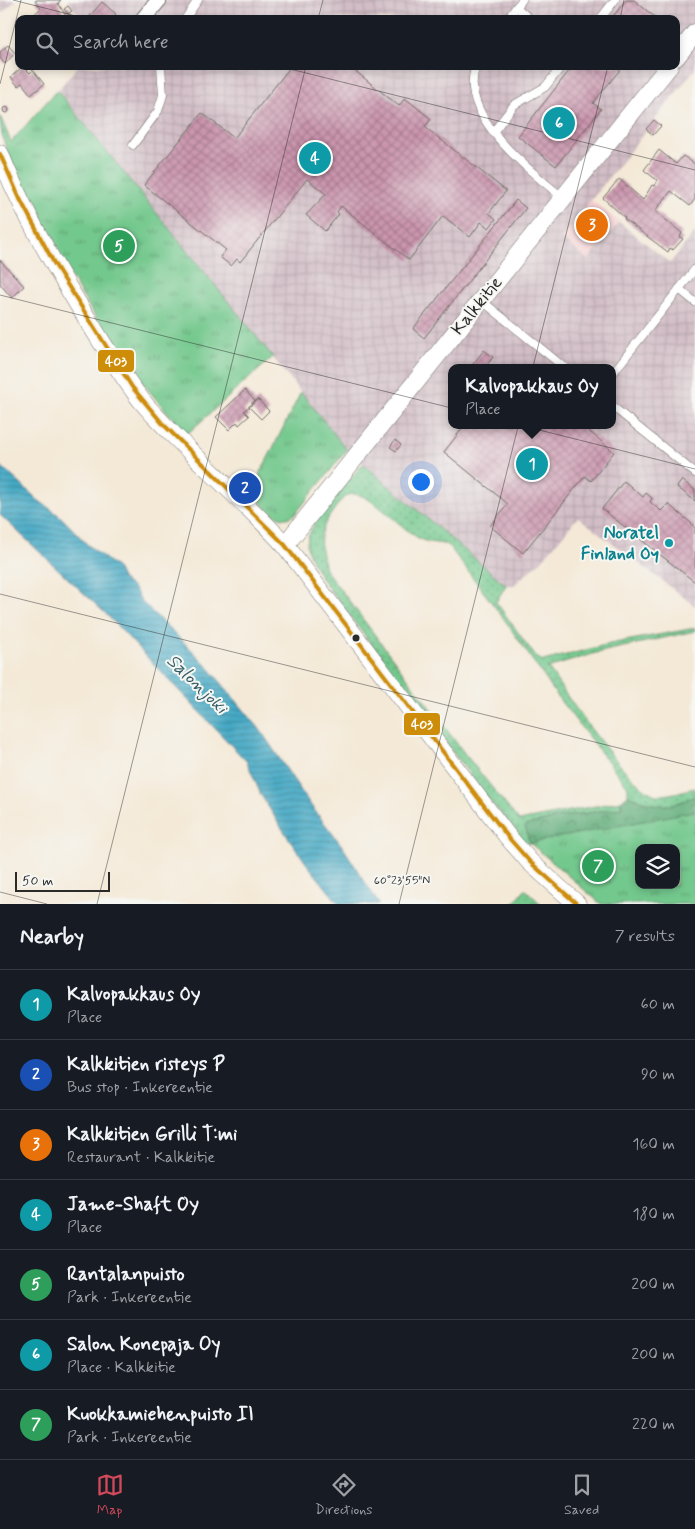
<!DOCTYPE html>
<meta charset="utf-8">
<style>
:root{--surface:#171b24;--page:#20242c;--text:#f1f3f6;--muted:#9ea1a6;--line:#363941;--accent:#d1495b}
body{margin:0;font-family:Mynerve,sans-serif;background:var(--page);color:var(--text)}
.controls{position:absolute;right:15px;bottom:15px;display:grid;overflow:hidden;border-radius:10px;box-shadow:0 2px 8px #0003}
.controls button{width:45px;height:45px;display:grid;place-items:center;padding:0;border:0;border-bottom:1px solid var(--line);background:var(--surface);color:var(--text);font:25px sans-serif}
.scale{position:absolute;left:15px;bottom:12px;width:95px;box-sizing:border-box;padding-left:5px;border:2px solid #2b2b2b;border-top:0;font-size:14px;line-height:18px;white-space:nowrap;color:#2b2b2b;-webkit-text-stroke:4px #f6f6f2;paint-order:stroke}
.you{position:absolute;left:420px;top:481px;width:18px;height:18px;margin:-12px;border:4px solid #fff;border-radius:50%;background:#1a73e8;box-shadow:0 0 0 8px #1a73e833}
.badge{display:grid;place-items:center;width:32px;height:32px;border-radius:50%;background:var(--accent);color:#fff;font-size:16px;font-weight:700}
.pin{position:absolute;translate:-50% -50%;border:2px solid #fff;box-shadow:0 1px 5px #0006}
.popup{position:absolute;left:448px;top:364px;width:168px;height:65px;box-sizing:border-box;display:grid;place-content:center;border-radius:10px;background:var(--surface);filter:drop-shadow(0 1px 4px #0005);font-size:16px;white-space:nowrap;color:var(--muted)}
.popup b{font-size:19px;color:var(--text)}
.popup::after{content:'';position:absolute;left:50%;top:100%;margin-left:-10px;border:10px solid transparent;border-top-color:var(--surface)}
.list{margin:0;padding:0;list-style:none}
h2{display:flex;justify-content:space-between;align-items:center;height:65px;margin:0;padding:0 20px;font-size:21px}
h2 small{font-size:16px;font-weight:400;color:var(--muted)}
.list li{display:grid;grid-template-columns:32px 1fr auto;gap:15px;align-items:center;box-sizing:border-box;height:70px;padding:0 20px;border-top:1px solid var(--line)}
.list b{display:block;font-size:19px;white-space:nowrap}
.list p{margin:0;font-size:16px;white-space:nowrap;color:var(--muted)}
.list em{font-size:16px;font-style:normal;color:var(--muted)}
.icon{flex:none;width:28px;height:28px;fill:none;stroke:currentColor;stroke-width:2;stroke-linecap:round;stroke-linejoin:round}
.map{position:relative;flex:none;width:695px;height:904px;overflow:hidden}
.search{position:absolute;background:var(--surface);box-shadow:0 2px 8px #0003;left:15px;right:15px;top:15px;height:55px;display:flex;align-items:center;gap:12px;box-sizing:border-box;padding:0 18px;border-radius:10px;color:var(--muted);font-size:19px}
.sheet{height:555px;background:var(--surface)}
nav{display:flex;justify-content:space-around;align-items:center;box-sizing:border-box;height:70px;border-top:1px solid var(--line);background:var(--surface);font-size:14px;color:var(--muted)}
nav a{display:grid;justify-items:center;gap:2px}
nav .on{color:var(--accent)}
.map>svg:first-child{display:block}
.built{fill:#f7cfd2}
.industrial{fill:url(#industrial-grid);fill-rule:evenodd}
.grass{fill:url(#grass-dots);stroke:#4f7a5c}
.forest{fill:url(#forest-crowns);stroke:#446c52}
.park{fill:url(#park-tufts);stroke:#4f7a5c;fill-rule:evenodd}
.water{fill:url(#water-rules);stroke:#386a78}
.building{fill:url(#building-cross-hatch)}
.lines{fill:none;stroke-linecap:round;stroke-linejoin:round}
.service-casing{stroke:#716e67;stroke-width:9}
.minor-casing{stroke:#716e67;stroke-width:17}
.tertiary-casing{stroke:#716e67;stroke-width:19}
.service{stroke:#fff;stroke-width:8}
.minor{stroke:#fff;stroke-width:15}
.tertiary{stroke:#fff;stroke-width:18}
.bus-1-casing{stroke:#f6f6f2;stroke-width:8}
.bus-1{stroke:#ce8d09;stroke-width:4}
.ticks{fill:none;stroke:#2b2b2b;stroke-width:1;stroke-opacity:0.45}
.culture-dot{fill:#0f9aa8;stroke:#f6f6f2;stroke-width:2}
.bus-dot{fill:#2b2b2b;stroke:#f6f6f2;stroke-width:2}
.labels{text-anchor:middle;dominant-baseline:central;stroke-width:4;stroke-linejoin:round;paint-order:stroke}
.street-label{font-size:18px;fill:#2b2b2b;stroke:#f6f6f2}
.culture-label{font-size:18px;font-weight:bold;fill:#0d838f;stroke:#f6f6f2;text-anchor:end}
.water-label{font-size:19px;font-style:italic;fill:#355d68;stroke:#f6f6f2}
.ticks-label{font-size:12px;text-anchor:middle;fill:#2b2b2b;stroke:#f6f6f2;stroke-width:4;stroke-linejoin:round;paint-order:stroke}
.line-badge{stroke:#f6f6f2;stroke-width:2}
.badge-label{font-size:14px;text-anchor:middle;font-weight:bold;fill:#fff}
</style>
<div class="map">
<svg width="695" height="904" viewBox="0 0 695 904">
<defs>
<pattern id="industrial-grid" width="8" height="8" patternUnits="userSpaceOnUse" patternTransform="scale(1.25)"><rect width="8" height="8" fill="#d2bdc6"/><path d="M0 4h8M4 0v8" fill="none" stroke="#b4a3aa"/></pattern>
<pattern id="grass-dots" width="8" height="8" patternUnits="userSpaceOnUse" patternTransform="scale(1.25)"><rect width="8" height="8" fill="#73c88d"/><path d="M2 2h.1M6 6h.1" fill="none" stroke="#5fa373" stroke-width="1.8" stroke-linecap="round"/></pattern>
<pattern id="forest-crowns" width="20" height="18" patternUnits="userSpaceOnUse" patternTransform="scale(1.25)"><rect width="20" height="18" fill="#5eac78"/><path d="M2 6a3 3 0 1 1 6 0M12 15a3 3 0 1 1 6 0" fill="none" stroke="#4e8c63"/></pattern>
<pattern id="park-tufts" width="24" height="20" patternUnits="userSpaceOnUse" patternTransform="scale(1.25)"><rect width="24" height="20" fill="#73c88d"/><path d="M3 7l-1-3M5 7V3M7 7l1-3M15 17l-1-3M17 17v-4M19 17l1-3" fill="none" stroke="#5fa373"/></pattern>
<pattern id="water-rules" width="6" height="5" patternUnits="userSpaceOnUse" patternTransform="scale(1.25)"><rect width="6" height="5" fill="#44a8c4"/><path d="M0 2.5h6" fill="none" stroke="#39899f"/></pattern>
<pattern id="building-cross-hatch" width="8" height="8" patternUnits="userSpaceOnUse" patternTransform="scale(1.25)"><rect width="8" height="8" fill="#cb95ae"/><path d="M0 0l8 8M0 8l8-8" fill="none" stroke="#a57a8e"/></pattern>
</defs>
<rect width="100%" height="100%" fill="#f6f6f2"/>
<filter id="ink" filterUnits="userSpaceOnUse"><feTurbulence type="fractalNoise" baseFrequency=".02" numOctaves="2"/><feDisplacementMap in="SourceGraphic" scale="10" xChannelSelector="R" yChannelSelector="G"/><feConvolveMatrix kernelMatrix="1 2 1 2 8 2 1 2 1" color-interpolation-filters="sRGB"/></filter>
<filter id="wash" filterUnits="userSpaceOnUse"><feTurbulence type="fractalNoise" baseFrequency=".0096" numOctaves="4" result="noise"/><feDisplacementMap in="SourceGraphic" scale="20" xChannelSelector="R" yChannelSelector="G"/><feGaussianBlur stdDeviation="1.12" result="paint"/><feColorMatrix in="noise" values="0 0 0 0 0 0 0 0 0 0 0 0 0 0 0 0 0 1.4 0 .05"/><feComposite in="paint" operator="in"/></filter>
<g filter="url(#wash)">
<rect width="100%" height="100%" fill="#f4e9d7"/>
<polygon class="built" points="591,200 619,222 588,260 561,238"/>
<g class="industrial">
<polygon points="0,0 16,0 0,15"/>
<path d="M67 0H695V69L561 238 588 260 619 222 670 263 695 232V606L578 517 542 560 514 585H506L347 450 58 90 78 66H676V19H82ZM452 368H612V425H452Z"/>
</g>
<g class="grass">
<path d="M363 464 506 585 496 602 536 657 543 661 609 644 695 628V631L596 653 548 668C565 693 630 790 657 795 668 796 684 790 695 788V796C665 810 657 807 628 795V787L562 703 504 619 448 545C440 543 429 543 422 540 401 530 372 493 352 494 343 495 338 505 333 511 317 534 319 543 325 569L465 754 519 821 621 801V808L560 817 525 826 530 843 527 844 489 800 321 578C316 568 309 558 307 546 305 524 349 481 363 464Z"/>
<polygon points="525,889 541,904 513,904"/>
</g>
<path class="forest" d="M628 795C657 807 665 810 695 796V811L530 843 525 826 560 817 621 808V801Z"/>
<g class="park">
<path d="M57 90 273 357 187 434C120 363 67 279 26 191 14 166 0 143 0 116L11 142Z"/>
<path d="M301 392 347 450 296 513C280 529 262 503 251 492Z"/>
<path d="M695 811V904H601L530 843ZM639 848H676V885H639Z"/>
</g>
<polygon class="water" points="0,465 38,500 60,516 88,545 117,568 122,579 135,590 142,602 204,662 259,728 312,807 343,847 379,904 339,904 306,863 281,827 261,795 247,762 105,613 0,515"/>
<g id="blocks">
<g class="building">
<polygon points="37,0 61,0 58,3 66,16 64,19 29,19 41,8 35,1"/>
<polygon points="626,0 634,0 657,19 611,19"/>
<polygon points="102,2 116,14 111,19 93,19 90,16"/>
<polygon points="68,6 72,11 68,14 64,9"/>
<polygon points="8,45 15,53 5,64 0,58 0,52"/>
<polygon points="23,66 30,73 33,70 44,84 31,95 22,83 18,86 11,77"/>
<polygon points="291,66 349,66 399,106 405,98 431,119 425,127 506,191 489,213 496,219 489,228 481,222 470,237 443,216 409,260 341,206 337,212 339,214 325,231 306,215 326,194 307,179 240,262 237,259 231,266 220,257 226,250 144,185 202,113 234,138"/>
<polygon points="573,66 623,66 593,103 601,109 556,166 518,136"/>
<circle cx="6" cy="110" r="3"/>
<polygon points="654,120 661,126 653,135 646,129"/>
<polygon points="659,150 676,164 683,156 695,164 695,199 690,206 671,191 655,211 682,233 680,237 683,239 673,250 670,248 668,252 624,219 625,218 603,198 619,179 643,200 652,185 654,186 658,181 644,170"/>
<polygon points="516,200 526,208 424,338 413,329"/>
<polygon points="593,213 604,220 590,237 580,229"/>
<polygon points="0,260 24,286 12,298 0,284"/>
<polygon points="484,350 493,357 485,368 470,368"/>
<polygon points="245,390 255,401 244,411 249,416 239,425 237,422 229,430 216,417"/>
<polygon points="258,399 269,411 261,419 249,407"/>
<polygon points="465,425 585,425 584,427 614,452 591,481 585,476 523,553 490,526 508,504 444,452"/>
<polygon points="395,440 401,445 396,451 390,447"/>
<polygon points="682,480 695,490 695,501 677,487"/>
<polygon points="624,481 643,497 646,493 652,498 650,502 661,511 668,504 691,523 695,528 695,582 602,509"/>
</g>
</g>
</g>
<g filter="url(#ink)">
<use href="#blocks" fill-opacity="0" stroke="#716e67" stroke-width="1"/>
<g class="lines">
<g class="service-casing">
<g id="service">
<polyline points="516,7 530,19"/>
<polyline points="185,19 198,0"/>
<polyline points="507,19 522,0"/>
<polyline points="600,19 615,0"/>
<path d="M476 66C456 115 531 171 563 198"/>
<polyline points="494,131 514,105 545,87 562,66"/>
<polyline points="133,145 158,111 163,95 161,66"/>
<polyline points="679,289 695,302"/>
<polyline points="481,300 565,368"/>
<polyline points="612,374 695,269"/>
<polyline points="612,406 695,473"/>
</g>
</g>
<g class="minor-casing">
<polyline id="minor" points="143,19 159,0"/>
</g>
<g class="tertiary-casing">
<g id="tertiary">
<polyline points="676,57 695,33"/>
<path d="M0 154C24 215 58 273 93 328 109 354 126 382 146 406 190 455 241 497 285 545L508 837 530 862 577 904"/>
<polyline points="285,545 669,66"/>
</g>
</g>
<use href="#service" class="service"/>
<use href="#minor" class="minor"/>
<use href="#tertiary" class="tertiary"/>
<g class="bus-1-casing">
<polyline id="bus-1" points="0,154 20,199 55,265 132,387 163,424 285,545 508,837 530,862 577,904"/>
</g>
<use href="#bus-1" class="bus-1"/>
</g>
</g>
<path class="ticks" d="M13 0 88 19M318 19 323 0M620 19 624 0M278 66 695 170M0 84 21 0M0 295 695 469M0 594 695 767M0 892 47 904M97 904 306 66M399 904 608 66"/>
<circle class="culture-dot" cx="669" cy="543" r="5"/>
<circle class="bus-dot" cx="356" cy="638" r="4.5"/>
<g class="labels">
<g class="street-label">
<text transform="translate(477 306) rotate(-51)">Kalkkitie</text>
</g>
<g class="culture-label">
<text x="659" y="533">Noratel<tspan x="659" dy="21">Finland Oy</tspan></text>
</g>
<g class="water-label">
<text transform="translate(197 684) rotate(44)">Salonjoki</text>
</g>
</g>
<g class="ticks-label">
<text x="402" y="884">60°23'55"N</text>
</g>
<g class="line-badge">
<rect x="97" y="349" width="38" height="24" rx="5" fill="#ce8d09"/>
<rect x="403" y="712" width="38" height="24" rx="5" fill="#ce8d09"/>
</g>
<g class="badge-label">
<text x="116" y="366">403</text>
<text x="422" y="729">403</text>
</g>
</svg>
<div class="controls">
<button><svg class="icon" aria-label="layers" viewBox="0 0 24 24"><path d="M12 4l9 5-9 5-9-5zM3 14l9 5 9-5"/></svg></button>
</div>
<div class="scale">50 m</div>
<div class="you"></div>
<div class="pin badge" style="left:532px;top:464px;background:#0f9aa8">1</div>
<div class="popup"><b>Kalvopakkaus Oy</b>Place</div>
<div class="pin badge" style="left:245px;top:488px;background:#1a4fb4">2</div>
<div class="pin badge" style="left:592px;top:225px;background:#e8710a">3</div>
<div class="pin badge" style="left:315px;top:158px;background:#0f9aa8">4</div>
<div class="pin badge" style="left:119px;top:246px;background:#2e9e5b">5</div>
<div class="pin badge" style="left:559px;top:123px;background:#0f9aa8">6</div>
<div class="pin badge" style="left:598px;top:866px;background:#2e9e5b">7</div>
<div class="search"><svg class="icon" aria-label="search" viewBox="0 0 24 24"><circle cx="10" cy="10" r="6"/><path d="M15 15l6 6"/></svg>Search here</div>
</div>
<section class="sheet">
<h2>Nearby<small>7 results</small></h2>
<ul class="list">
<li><span class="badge" style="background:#0f9aa8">1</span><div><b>Kalvopakkaus Oy</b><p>Place</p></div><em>60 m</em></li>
<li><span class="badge" style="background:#1a4fb4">2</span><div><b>Kalkkitien risteys P</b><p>Bus stop · Inkereentie</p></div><em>90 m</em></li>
<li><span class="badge" style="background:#e8710a">3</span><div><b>Kalkkitien Grilli T:mi</b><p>Restaurant · Kalkkitie</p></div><em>160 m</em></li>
<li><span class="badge" style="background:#0f9aa8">4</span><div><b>Jame-Shaft Oy</b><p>Place</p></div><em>180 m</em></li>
<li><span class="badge" style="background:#2e9e5b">5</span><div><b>Rantalanpuisto</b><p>Park · Inkereentie</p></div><em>200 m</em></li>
<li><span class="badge" style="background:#0f9aa8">6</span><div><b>Salon Konepaja Oy</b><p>Place · Kalkkitie</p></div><em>200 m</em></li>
<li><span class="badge" style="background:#2e9e5b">7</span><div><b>Kuokkamiehenpuisto II</b><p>Park · Inkereentie</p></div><em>220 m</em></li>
</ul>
</section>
<nav>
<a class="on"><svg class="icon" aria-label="map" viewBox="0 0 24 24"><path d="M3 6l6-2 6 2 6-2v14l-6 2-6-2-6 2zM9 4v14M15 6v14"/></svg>Map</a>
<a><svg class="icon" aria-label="directions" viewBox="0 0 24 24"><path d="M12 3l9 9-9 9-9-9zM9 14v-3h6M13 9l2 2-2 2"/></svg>Directions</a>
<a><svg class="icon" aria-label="saved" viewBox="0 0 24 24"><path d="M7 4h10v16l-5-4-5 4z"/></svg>Saved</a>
</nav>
